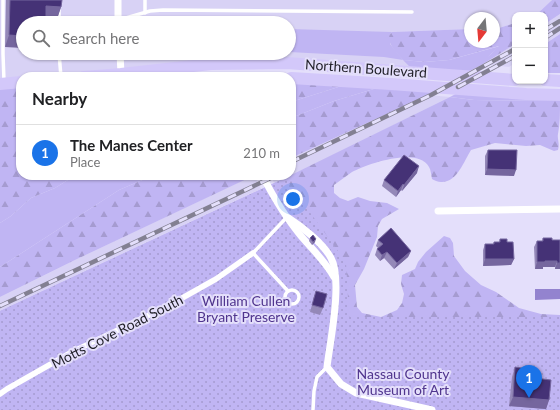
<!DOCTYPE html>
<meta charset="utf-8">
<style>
:root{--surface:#fff;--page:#f2f2f2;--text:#202124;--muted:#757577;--line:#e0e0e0;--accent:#1a73e8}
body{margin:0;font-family:Lato,sans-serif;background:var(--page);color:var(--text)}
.controls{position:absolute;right:12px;top:12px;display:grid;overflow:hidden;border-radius:8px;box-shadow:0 1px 3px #0004}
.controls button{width:36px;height:36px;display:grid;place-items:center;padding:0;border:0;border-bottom:1px solid var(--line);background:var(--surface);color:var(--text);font:20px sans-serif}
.compass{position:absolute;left:464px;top:12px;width:36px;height:36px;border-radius:50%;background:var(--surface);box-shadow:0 1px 3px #0004;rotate:196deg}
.you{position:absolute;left:293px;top:199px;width:14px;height:14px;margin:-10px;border:3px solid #fff;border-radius:50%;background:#1a73e8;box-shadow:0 0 0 6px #1a73e833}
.badge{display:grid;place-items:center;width:26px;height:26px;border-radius:50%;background:var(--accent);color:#fff;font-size:13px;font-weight:700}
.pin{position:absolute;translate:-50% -33px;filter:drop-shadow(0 1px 2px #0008)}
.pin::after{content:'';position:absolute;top:21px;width:14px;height:12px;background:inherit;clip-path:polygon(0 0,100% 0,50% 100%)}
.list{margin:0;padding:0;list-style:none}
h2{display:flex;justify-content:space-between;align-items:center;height:52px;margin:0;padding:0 16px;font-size:17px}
h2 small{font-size:13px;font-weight:400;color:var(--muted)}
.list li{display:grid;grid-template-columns:26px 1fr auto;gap:12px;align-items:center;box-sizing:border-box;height:56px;padding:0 16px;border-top:1px solid var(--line)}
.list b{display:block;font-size:15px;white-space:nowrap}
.list p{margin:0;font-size:13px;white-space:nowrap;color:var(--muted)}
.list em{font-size:13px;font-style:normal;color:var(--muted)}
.icon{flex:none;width:22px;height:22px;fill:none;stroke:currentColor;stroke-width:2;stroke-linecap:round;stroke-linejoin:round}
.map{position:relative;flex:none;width:560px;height:410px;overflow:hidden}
.search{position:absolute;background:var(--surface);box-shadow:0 1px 3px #0004;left:16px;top:16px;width:280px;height:44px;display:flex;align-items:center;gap:10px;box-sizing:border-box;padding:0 14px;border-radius:22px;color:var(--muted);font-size:15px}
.panel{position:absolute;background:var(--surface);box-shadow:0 1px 3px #0004;left:16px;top:72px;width:280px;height:108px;border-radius:16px}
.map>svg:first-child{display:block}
.built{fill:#d8d2f5;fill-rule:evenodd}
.grass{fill:#c0b5f3}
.forest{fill:url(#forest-firs)}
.park{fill:url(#park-dots)}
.water{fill:#9383cf}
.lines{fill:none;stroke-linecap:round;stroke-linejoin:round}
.service{stroke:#fff;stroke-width:3.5}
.pedestrian{stroke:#fff;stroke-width:5.5}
.minor{stroke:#fff;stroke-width:7}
.primary{stroke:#d3c8fa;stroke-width:12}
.rail-casing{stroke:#838092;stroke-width:4.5}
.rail{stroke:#e4dffb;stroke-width:3;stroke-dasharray:9;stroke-linecap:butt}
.wall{fill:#9488b8}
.shaded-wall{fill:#75669e}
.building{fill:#453276;stroke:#75669e}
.labels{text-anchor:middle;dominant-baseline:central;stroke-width:4;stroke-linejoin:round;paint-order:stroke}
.street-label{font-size:14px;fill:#201f28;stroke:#e4dffb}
.park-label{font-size:14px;fill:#50358e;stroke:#e4dffb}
</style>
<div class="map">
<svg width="560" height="410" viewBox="0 0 560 410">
<defs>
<pattern id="forest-firs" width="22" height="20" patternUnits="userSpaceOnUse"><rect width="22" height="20" fill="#c0b5f3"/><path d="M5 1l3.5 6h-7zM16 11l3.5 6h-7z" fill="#a59bd0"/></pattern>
<pattern id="park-dots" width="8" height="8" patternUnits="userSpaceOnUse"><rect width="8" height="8" fill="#c0b5f3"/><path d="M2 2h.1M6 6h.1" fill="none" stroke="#a59bd0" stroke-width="1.8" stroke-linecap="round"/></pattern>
</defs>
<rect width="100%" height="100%" fill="#e4dffb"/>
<g class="built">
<path d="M0 0H552L536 15H515V23L499 28H494V18H470V29L392 32 415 72 287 63 84 77H21L0 84ZM23 23H289V53H23Z"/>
<polygon points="560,14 560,34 545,44 545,24"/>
<polygon points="515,44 515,63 509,67 483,64"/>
<polygon points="428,95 450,97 317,163 285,178 274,183 271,175 291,175 291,158"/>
<polygon points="254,175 261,189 0,311 0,297 75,260"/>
</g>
<g class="grass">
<polygon points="289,29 392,32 390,34 390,44 403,60 425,62 449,60 500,46 491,54 483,64 463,75 415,72 403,60 384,57 289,52"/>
<polygon points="354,82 387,85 334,101 291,118 291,102"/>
<polygon points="465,89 560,95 560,101 474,100 450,97"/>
<polygon points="76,175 154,175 119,190 0,267 0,223 11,216 31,198 55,188"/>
</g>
<g class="forest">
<polygon points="552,0 560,0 560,14 545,24 545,15 536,15"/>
<path d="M515 23V44L483 64 486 59 499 46 449 60 425 62 403 60C397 53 383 40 392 32L470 29V42H494V28H499Z"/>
<polygon points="560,34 560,73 545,73 545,44"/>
<polygon points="291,78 354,82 291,102"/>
<polygon points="21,82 21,175 76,175 55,188 31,198 11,216 0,223 0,84"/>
<polygon points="387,85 440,88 428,95 291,158 291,118 334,101"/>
<path d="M450 97 474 100 560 101C560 113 560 124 558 134 557 139 560 143 558 150L554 151 540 145 526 146 495 143 471 150C464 161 457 183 441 182 438 182 434 180 432 179 431 175 431 170 429 167 418 146 367 164 352 172 346 176 340 181 334 185V193L340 198 348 201 358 197 370 201 387 203 399 209 382 219 378 226 377 237 364 269 355 285 357 307 362 313 381 317 397 310 402 303 404 294 401 284 402 275 415 269 418 262 426 252 444 236 450 238 453 243 454 256 465 271 481 285 496 292 519 308 541 314 560 315V336L0 410V311L285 178Z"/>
<polygon points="154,175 255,175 75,260 0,297 0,267 119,190"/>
</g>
<polygon class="park" points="285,178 346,262 349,317 560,317 560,410 0,410 0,311"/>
<polygon class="water" points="535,289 560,289 560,299 535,300"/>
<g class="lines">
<g class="service">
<polyline points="3,0 3,54 4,81"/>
<polyline points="59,10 59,23"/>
<polyline points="145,13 145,0"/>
<polyline points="119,20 150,11 163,10 412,12"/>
<polyline points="59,53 61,77"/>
<polyline points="287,217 253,253 288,291"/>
<circle cx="292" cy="297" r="7"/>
<polyline points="313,410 314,391 317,377 327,367"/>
</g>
<polyline class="pedestrian" points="0,394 7,389 72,352 168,306 216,279 253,253"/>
<g class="minor">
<polyline points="118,0 118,23"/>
<polyline points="120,53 121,74 123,75"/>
<path d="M262 175C273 196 285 217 301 236 312 249 325 261 334 277"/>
<polyline points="438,211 560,209"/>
<path d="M287 217C301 226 323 243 331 258 343 280 330 342 327 367L341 384 356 393 432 410"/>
</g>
<g class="primary">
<polyline points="158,76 187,77"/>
<polyline points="84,77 121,74 211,64 287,63 515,80"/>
<polyline points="291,78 391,84 526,94 560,95"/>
<polyline points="545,80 560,81"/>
<polyline points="0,84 21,82"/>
</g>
<g class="rail-casing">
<g id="rail">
<polyline points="545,30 560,21"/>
<polyline points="545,38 560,28"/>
<polyline points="458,87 515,56"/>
<polyline points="291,162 431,95 515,49"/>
<polyline points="0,306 277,175"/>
</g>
</g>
<use href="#rail" class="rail"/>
</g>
<g class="wall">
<polygon points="6,0 62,0 61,7 57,19 46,18 5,47"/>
<polygon points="488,150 514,176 485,175 485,156"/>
<polygon points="417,173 402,191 401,190 396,197 382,186 384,180"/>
<polygon points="310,238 315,242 312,245 309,241"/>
<polygon points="543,238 552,240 560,240 560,269 555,269 555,267 543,267 543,269 535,269 534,247 537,241 542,241"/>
<polygon points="500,239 507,242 514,259 511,265 483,266 483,250 485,244 493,244 494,242 499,242"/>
<polygon points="378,240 411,251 408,257 394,269 384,258 380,261 375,255 377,249 378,248 376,246"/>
<polygon points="316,291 323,308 320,315 310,312"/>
<polygon points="515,367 549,400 546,409 509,406 512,377"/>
</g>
<g class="shaded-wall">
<polygon points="46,6 61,7 57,19 42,18"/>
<polygon points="9,35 23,36 23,48 5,47"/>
<polygon points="419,166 417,173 402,191 404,185"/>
<polygon points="487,169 516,170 514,176 485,175"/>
<polygon points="403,184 401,190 396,197 398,191"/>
<polygon points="316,239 315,242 312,245 313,242"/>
<polygon points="411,251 408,257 394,269 397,263"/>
<polygon points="387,252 384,258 380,261 382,255"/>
<polygon points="485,259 514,259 511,265 483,266"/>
<polygon points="545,261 557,261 555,267 543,267 543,269 535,269 537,262"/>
<polygon points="557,263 560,263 560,269 555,269"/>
<polygon points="513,397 549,400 546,409 509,406"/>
</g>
<g class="building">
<polygon points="10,0 62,0 61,7 46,6 46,23 23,23 23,36 9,35"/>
<polygon points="488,150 517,150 516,170 487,169"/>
<polygon points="404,155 419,166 404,185 403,184 398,191 384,180"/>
<polygon points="391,228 411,251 397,263 387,252 382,255 377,249 383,244 378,240"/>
<polygon points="313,235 316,239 313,242 310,238"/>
<polygon points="543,238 552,238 552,240 560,240 560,263 557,263 557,261 545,261 545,262 537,262 537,241 543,241"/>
<polygon points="500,239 507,239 507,242 513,242 514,259 485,259 485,244 494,244 494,242 500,242"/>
<polygon points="316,291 327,294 323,308 312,305"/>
<polygon points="515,367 527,369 526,377 551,380 549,400 513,397"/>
</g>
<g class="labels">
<g class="street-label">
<text transform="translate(366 68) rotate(4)">Northern Boulevard</text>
<text transform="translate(117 331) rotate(-27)">Motts Cove Road South</text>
</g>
<g class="park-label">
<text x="246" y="300">William Cullen<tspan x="246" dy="16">Bryant Preserve</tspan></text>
<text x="403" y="373">Nassau County<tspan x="403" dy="16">Museum of Art</tspan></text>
</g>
</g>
</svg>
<div class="controls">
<button>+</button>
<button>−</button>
</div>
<svg class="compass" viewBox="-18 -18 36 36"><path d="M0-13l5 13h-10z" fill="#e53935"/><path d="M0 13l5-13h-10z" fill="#757577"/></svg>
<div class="you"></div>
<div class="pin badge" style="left:529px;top:398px">1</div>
<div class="search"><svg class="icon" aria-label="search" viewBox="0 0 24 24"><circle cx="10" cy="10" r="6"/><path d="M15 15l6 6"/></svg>Search here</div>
<section class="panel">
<h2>Nearby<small></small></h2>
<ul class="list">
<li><span class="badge">1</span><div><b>The Manes Center</b><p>Place</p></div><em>210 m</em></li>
</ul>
</section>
</div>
